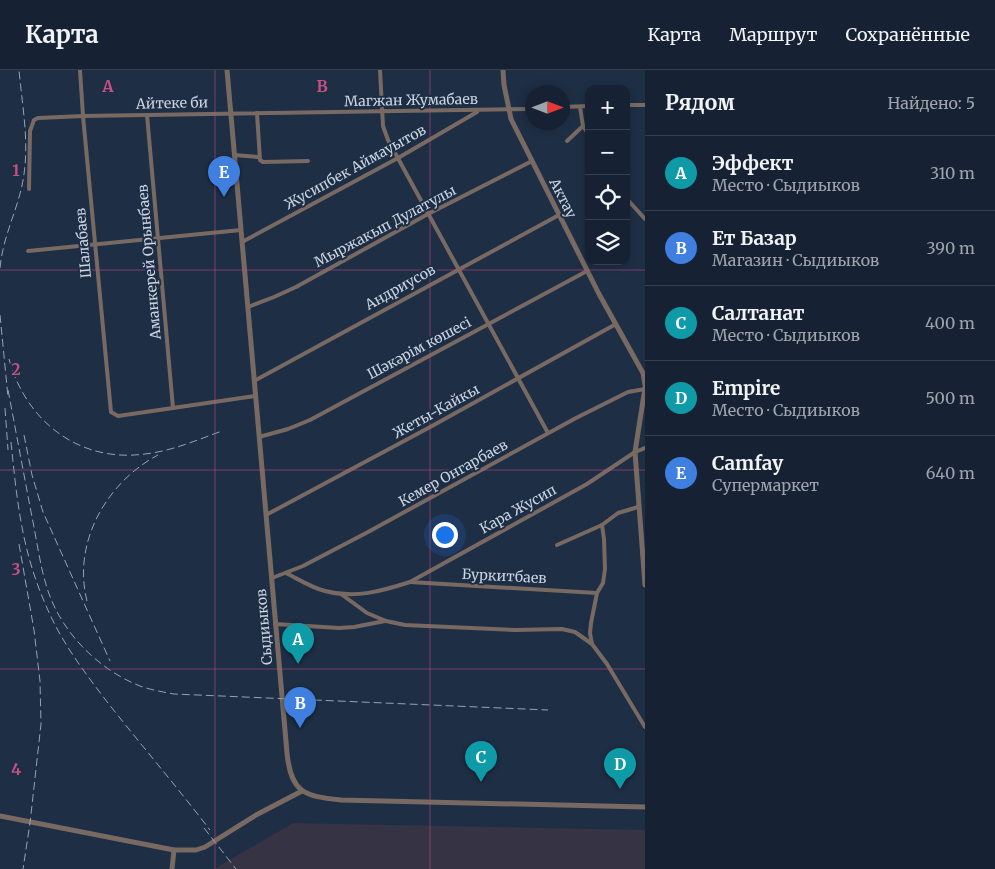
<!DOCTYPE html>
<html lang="ru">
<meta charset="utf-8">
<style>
:root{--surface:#162233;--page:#1f2a3b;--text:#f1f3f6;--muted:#9ea4ac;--line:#353f4e;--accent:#ea580c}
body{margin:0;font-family:Merriweather,serif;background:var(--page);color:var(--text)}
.controls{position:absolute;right:15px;top:15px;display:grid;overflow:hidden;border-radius:10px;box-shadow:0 2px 8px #0003}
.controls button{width:45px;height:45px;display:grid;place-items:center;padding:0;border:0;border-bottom:1px solid var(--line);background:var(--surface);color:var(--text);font:25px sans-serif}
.compass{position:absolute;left:525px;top:15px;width:45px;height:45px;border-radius:50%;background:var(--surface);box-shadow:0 2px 8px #0003;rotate:90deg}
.you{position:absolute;left:444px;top:464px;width:18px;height:18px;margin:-12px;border:4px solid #fff;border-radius:50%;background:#1a73e8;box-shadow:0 0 0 8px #1a73e833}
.badge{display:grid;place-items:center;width:32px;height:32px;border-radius:50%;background:var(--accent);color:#fff;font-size:16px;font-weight:700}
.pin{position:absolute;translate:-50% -41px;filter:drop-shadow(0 1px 2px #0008)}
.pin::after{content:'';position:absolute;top:26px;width:18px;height:15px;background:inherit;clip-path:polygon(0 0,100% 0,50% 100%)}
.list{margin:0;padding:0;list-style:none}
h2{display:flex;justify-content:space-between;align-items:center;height:65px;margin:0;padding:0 20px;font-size:21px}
h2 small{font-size:16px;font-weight:400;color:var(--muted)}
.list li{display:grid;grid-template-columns:32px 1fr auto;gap:15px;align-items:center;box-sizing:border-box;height:75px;padding:0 20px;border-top:1px solid var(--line)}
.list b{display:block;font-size:19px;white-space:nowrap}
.list p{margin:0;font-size:16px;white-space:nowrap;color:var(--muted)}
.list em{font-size:16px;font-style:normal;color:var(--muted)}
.icon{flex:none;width:28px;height:28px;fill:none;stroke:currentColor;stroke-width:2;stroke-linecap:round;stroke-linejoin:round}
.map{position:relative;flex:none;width:645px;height:799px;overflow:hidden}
header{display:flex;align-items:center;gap:30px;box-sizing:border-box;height:70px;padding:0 25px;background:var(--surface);border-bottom:1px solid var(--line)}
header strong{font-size:24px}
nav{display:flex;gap:28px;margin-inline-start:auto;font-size:18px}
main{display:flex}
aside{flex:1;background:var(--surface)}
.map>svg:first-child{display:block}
.industrial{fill:#353344}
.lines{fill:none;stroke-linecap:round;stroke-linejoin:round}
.minor{stroke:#786a63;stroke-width:4}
.tertiary{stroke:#786a63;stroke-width:5}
.rail{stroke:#97a3b4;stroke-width:1;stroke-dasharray:8 4;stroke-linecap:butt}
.grid{fill:none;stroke:#c45084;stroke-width:1;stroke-opacity:0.55}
.labels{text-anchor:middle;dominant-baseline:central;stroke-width:4;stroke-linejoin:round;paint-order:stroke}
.street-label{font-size:14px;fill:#cad4e3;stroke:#1e2e44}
.grid-label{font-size:16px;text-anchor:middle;font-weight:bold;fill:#c45084;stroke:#1e2e44;stroke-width:4;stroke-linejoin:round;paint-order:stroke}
</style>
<header>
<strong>Карта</strong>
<nav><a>Карта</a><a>Маршрут</a><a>Сохранённые</a></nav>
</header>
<main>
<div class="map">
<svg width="645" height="799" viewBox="0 0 645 799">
<rect width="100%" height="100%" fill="#1e2e44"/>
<polygon class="industrial" points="293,753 645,760 645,799 214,799"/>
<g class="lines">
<g class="minor">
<polyline points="80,0 83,46 111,342 118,346 255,326"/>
<polyline points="380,0 383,56 388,70 548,363"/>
<polyline points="626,35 645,35"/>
<polyline points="562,37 589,36"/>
<polyline points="580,37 583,56 589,65"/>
<polyline points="257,43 260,90 263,92 308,91"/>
<polyline points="147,45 173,338"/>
<polyline points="567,71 583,56"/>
<polyline points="234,85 258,87"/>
<polyline points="29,119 30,61 34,50 38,48 83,46 532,39"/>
<polyline points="626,128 645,149"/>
<polyline points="242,172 398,88 477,42"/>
<polyline points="28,181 241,160"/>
<polyline points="248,237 274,227 296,217 428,144 532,91"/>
<polyline points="254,311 559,145"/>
<polyline points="259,367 288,359 310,350 587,201"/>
<polyline points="266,445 432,356 616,254"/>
<polyline points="602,455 604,469 605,499 603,513 597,523 591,553 590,563 592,574 607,594 645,657"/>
<polyline points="557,475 602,455 618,443 638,437"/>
<path d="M286 503C298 509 312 518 325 521 355 529 382 521 410 512L587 414 635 382 645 378"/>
<polyline points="272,508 303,496 368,462 576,348 628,322 645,319"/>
<polyline points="410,512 597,523"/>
<polyline points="341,524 367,543 386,551 405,555 515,560 562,559 575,562 592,574"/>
<polyline points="275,554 339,558 354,557 385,551"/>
</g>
<g class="tertiary">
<path d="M227 0 287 683C291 723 304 726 341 730L645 737"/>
<polyline points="503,0 504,15 511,49 599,224 643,303 645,315"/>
<polyline points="645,318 635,382 645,515"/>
<polyline points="0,746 174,780 196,780 205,777 256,745 302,721"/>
<polyline points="172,799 174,780"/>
</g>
<g class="rail">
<path d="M0 198C3 164 20 136 24 104 29 70 22 34 19 0"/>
<polyline points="0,245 8,327"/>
<path d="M9 289C26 352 80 393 145 384 172 381 197 370 222 361"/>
<path d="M8 320C16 362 24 405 32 447 37 471 40 497 48 521 62 563 99 600 140 616 151 620 163 622 174 624L548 640"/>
<polyline points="5,338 8,380"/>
<polyline points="24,365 32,405 43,442 110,591"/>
<path d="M11 372C17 432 22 482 47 538 62 573 85 603 108 633 142 676 177 717 210 760"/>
<polyline points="19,474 34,560 40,611 41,654 30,753 23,799"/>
<path d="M87 531C72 472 107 412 158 385"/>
<polyline points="204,758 236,799"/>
</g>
</g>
<path class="grid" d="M215 0V799M430 0V799M0 200H645M0 400H645M0 599H645"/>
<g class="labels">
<g class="street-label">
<text transform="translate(411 30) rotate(-1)">Магжан Жумабаев</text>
<text transform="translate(172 33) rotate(-1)">Айтеке би</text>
<text transform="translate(355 97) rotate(-29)">Жусипбек Аймауытов</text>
<text transform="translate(563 128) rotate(63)">Актау</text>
<text transform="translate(385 156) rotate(-28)">Мыржакып Дулатулы</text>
<text transform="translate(83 173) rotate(-95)">Шалабаев</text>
<text transform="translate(149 192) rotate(-95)">Аманкерей Орынбаев</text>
<text transform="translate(400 217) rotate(-29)">Андриусов</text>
<text transform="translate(419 278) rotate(-28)">Шәкәрім көшесі</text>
<text transform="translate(436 341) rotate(-29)">Жеты-Кайкы</text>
<text transform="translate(453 403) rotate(-29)">Кемер Онгарбаев</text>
<text transform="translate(518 439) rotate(-29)">Кара Жусип</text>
<text transform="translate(504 506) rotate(3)">Буркитбаев</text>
<text transform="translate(264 557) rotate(-95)">Сыдиыков</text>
</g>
</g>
<g class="grid-label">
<text x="108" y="22">A</text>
<text x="322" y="22">B</text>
<text x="16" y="106">1</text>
<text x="16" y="305">2</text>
<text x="16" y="505">3</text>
<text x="16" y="705">4</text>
</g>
</svg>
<div class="controls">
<button>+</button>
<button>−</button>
<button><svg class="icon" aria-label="locate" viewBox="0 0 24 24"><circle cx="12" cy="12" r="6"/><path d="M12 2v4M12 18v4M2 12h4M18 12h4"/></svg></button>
<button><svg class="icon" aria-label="layers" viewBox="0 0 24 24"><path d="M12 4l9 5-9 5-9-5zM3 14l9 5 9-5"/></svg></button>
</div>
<svg class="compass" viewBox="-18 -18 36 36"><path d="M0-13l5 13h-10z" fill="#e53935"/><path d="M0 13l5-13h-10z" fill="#9ea4ac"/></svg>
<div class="you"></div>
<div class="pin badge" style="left:298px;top:594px;background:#0f9aa8">A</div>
<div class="pin badge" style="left:300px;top:658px;background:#3f7fe0">B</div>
<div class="pin badge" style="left:481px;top:712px;background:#0f9aa8">C</div>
<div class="pin badge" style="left:620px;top:719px;background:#0f9aa8">D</div>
<div class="pin badge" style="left:224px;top:127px;background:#3f7fe0">E</div>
</div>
<aside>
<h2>Рядом<small>Найдено: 5</small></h2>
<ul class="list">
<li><span class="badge" style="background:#0f9aa8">A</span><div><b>Эффект</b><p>Место · Сыдиыков</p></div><em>310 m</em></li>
<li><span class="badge" style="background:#3f7fe0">B</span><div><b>Ет Базар</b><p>Магазин · Сыдиыков</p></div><em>390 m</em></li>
<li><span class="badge" style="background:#0f9aa8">C</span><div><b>Салтанат</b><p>Место · Сыдиыков</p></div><em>400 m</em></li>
<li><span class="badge" style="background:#0f9aa8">D</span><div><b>Empire</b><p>Место · Сыдиыков</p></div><em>500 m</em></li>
<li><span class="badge" style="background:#3f7fe0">E</span><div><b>Camfay</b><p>Супермаркет</p></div><em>640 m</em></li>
</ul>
</aside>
</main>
